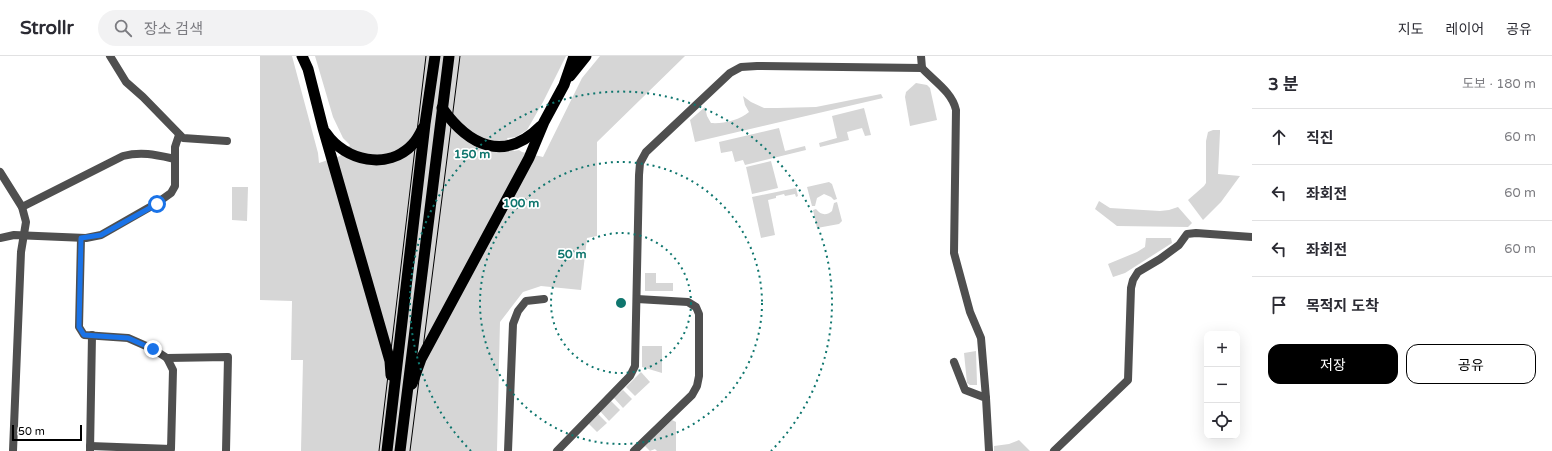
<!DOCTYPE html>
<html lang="ko">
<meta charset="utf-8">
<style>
:root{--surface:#fff;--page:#f2f2f3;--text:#2b2b33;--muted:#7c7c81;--line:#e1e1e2;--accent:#000}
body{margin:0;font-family:"Varela Round","Noto Sans KR",sans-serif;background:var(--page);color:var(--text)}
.controls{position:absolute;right:12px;bottom:12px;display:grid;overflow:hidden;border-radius:8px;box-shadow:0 4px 16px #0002}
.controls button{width:36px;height:36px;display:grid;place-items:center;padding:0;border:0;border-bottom:1px solid var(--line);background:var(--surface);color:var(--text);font:20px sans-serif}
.scale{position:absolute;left:12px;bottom:10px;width:70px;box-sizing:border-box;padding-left:4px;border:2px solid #000;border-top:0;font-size:11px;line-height:14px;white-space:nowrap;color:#000;-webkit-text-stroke:3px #fff;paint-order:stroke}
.stop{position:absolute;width:12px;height:12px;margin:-9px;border:3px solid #1a73e8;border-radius:50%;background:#fff}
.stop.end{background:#1a73e8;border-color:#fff;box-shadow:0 1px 4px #0008}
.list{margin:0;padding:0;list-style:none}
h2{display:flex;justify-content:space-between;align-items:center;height:52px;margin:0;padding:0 16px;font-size:17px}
h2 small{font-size:13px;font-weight:400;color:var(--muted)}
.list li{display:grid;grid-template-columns:26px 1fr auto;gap:12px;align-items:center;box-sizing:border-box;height:56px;padding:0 16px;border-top:1px solid var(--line)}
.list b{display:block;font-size:15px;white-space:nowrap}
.list em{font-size:13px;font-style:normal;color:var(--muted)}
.actions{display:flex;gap:8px;padding:12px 16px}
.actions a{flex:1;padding:9px 0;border:1px solid var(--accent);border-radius:12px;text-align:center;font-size:14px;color:var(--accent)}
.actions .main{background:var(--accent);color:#fff}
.icon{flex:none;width:22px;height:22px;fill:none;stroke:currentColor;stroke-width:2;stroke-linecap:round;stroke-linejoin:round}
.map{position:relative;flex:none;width:1252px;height:395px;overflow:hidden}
header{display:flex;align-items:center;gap:24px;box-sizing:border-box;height:56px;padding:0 20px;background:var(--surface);border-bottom:1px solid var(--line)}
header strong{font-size:19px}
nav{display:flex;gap:22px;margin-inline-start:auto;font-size:14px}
.search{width:280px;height:36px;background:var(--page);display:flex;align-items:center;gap:10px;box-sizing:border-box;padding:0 14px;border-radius:22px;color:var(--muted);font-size:15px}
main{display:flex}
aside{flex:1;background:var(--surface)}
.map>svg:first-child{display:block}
.green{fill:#d6d6d6}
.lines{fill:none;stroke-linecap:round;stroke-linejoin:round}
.minor{stroke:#4f4f4f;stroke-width:8}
.trunk{stroke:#000;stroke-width:11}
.tram{stroke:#000;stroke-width:1}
.route{stroke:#1a73e8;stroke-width:5}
.ring{fill:none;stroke:#0f766e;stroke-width:2;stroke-dasharray:2 4}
.centre{fill:#0f766e;stroke:#fff;stroke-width:2}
.ring-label{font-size:12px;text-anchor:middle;font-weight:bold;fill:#0f766e;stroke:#fff;stroke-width:3.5;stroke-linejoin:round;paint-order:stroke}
</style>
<header>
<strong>Strollr</strong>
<div class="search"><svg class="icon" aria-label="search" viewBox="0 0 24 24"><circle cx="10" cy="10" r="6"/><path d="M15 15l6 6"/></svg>장소 검색</div>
<nav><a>지도</a><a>레이어</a><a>공유</a></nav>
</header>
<main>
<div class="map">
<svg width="1252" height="395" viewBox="0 0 1252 395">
<rect width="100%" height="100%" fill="#fff"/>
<g class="green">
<polygon points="260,0 292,0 318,97 319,107 340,100 350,89 343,82 333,61 315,0 566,0 543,46 527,74 516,81 507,82 514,95 519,94 522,96 543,101 582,22 600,0 685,0 597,86 597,180 587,182 581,234 541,230 523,236 500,266 497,395 301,395 303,304 291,304 292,245 260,244"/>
<polygon points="916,27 927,29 930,32 937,64 910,70 905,41 906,36"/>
<path d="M881 38 883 42 695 86 690 64 705 51 707 60 711 67C723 68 740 64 749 56L745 49 743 40 751 46 764 52H777L816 51Z"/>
<polygon points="864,52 871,79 865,80 862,72 847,76 849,84 820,91 819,87 837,82 832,60"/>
<polygon points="779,72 785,95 805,90 806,94 745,109 743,104 735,106 732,95 721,97 719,86"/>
<polygon points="1213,74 1220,74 1220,76 1218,118 1240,120 1221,146 1203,164 1188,144 1204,130 1206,127 1206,85 1208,76"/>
<polygon points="771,105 778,132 752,138 746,111"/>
<polygon points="829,126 832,128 837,143 834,144 831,141 824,138 817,142 815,150 812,150 807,131"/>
<polygon points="232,131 248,131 247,165 232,164"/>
<polygon points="796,132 798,140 796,141 795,138 785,140 784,138 776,140 776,142 768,144 775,179 761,182 752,141"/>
<polygon points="1099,145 1110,152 1160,155 1169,154 1178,151 1192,167 1188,171 1117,170 1095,153"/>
<path d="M837 146 842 165 839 168 817 172 813 154 816 153C821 159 826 160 832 155L834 147Z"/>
<polygon points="1146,182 1171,182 1172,187 1125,217 1113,221 1108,208 1137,196 1145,191"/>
<polygon points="645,217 656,217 656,227 673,227 673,235 645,235"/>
<polygon points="642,290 662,290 662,317 642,311"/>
<polygon points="976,295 977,328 977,329 970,329 967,327 964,297"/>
<polygon points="641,316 650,326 635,340 626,331"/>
<polygon points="623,334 632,343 623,352 614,342"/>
<polygon points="611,345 620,354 609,365 600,355"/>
<polygon points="598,358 607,367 597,376 588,367"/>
<polygon points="672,364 676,366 676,395 657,395 655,393 650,395 645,390"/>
<polygon points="1019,384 1030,395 994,395 994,390 1009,388"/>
</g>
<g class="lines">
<g class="minor">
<polyline points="110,0 126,26 143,41 183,82 227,85"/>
<path d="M921 0 922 12C934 25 952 36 956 54L954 197 970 256 981 282 986 342"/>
<polyline points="0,116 22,151 26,166 21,196 13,395"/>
<path d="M22 151 123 100C142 95 157 99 175 103"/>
<polyline points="0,182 14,179 86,182 101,179 157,147 171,137 175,130 175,91 179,79"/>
<polyline points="81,182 79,271 84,279 128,282 153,293 167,302 173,314 171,393 90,390"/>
<polyline points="167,302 228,301 226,395"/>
<polyline points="954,306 965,334 986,342 989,395"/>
<polyline points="90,395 92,279"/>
<polyline points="508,395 513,268 518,255 526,245 544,243"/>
<polyline points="557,395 630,320 635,310 639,119 640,107 646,96 730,17 741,11 757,10 922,12"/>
<polyline points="634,395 692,339 697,330 699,320 699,258 696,251 688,246 637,243"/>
<polyline points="1054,395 1128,324 1131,232 1133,224 1138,216 1160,203 1179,189 1187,178 1196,177 1252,181"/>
</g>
<g class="trunk">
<polyline points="302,0 308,13 323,72 390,305 391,319"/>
<polyline points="570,20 586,0"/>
<path d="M442 52C469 90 504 107 541 70"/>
<path d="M326 77C345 105 388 115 413 88 417 84 420 78 423 72"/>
<polyline points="412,328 421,303 529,102 544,66 564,29 574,0"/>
<polyline points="387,395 425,68 435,0"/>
<polyline points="400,395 449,0"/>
</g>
<g class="tram">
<polyline points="379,395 426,0"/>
<polyline points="410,395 460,0"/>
</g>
</g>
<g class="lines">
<polyline class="route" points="153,293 128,282 84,279 79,271 81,182 101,179 157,148"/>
</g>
<g class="ring">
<circle cx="621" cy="247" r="70"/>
<circle cx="621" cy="247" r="141"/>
<path d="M471 395A211 211 0 1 1 771 395"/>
</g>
<circle cx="621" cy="247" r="6" class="centre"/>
<g class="ring-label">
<text x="472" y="102">150 m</text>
<text x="521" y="151">100 m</text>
<text x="572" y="202">50 m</text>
</g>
</svg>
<div class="controls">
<button>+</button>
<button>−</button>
<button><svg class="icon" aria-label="locate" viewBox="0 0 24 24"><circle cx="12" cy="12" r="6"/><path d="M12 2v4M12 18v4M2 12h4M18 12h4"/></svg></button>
</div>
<div class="scale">50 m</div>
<div class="stop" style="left:157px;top:148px"></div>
<div class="stop end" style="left:153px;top:293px"></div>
</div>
<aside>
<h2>3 분<small>도보 · 180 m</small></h2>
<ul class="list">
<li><svg class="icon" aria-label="ahead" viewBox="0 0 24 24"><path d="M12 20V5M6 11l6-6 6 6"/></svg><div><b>직진</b></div><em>60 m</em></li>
<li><svg class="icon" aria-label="left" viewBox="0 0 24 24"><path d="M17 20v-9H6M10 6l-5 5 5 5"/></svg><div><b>좌회전</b></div><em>60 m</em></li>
<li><svg class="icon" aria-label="left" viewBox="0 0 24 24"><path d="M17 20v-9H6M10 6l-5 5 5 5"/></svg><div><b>좌회전</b></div><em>60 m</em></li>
<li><svg class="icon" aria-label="arrive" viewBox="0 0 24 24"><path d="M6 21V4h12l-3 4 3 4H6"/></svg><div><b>목적지 도착</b></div></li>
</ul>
<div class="actions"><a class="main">저장</a><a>공유</a></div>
</aside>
</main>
